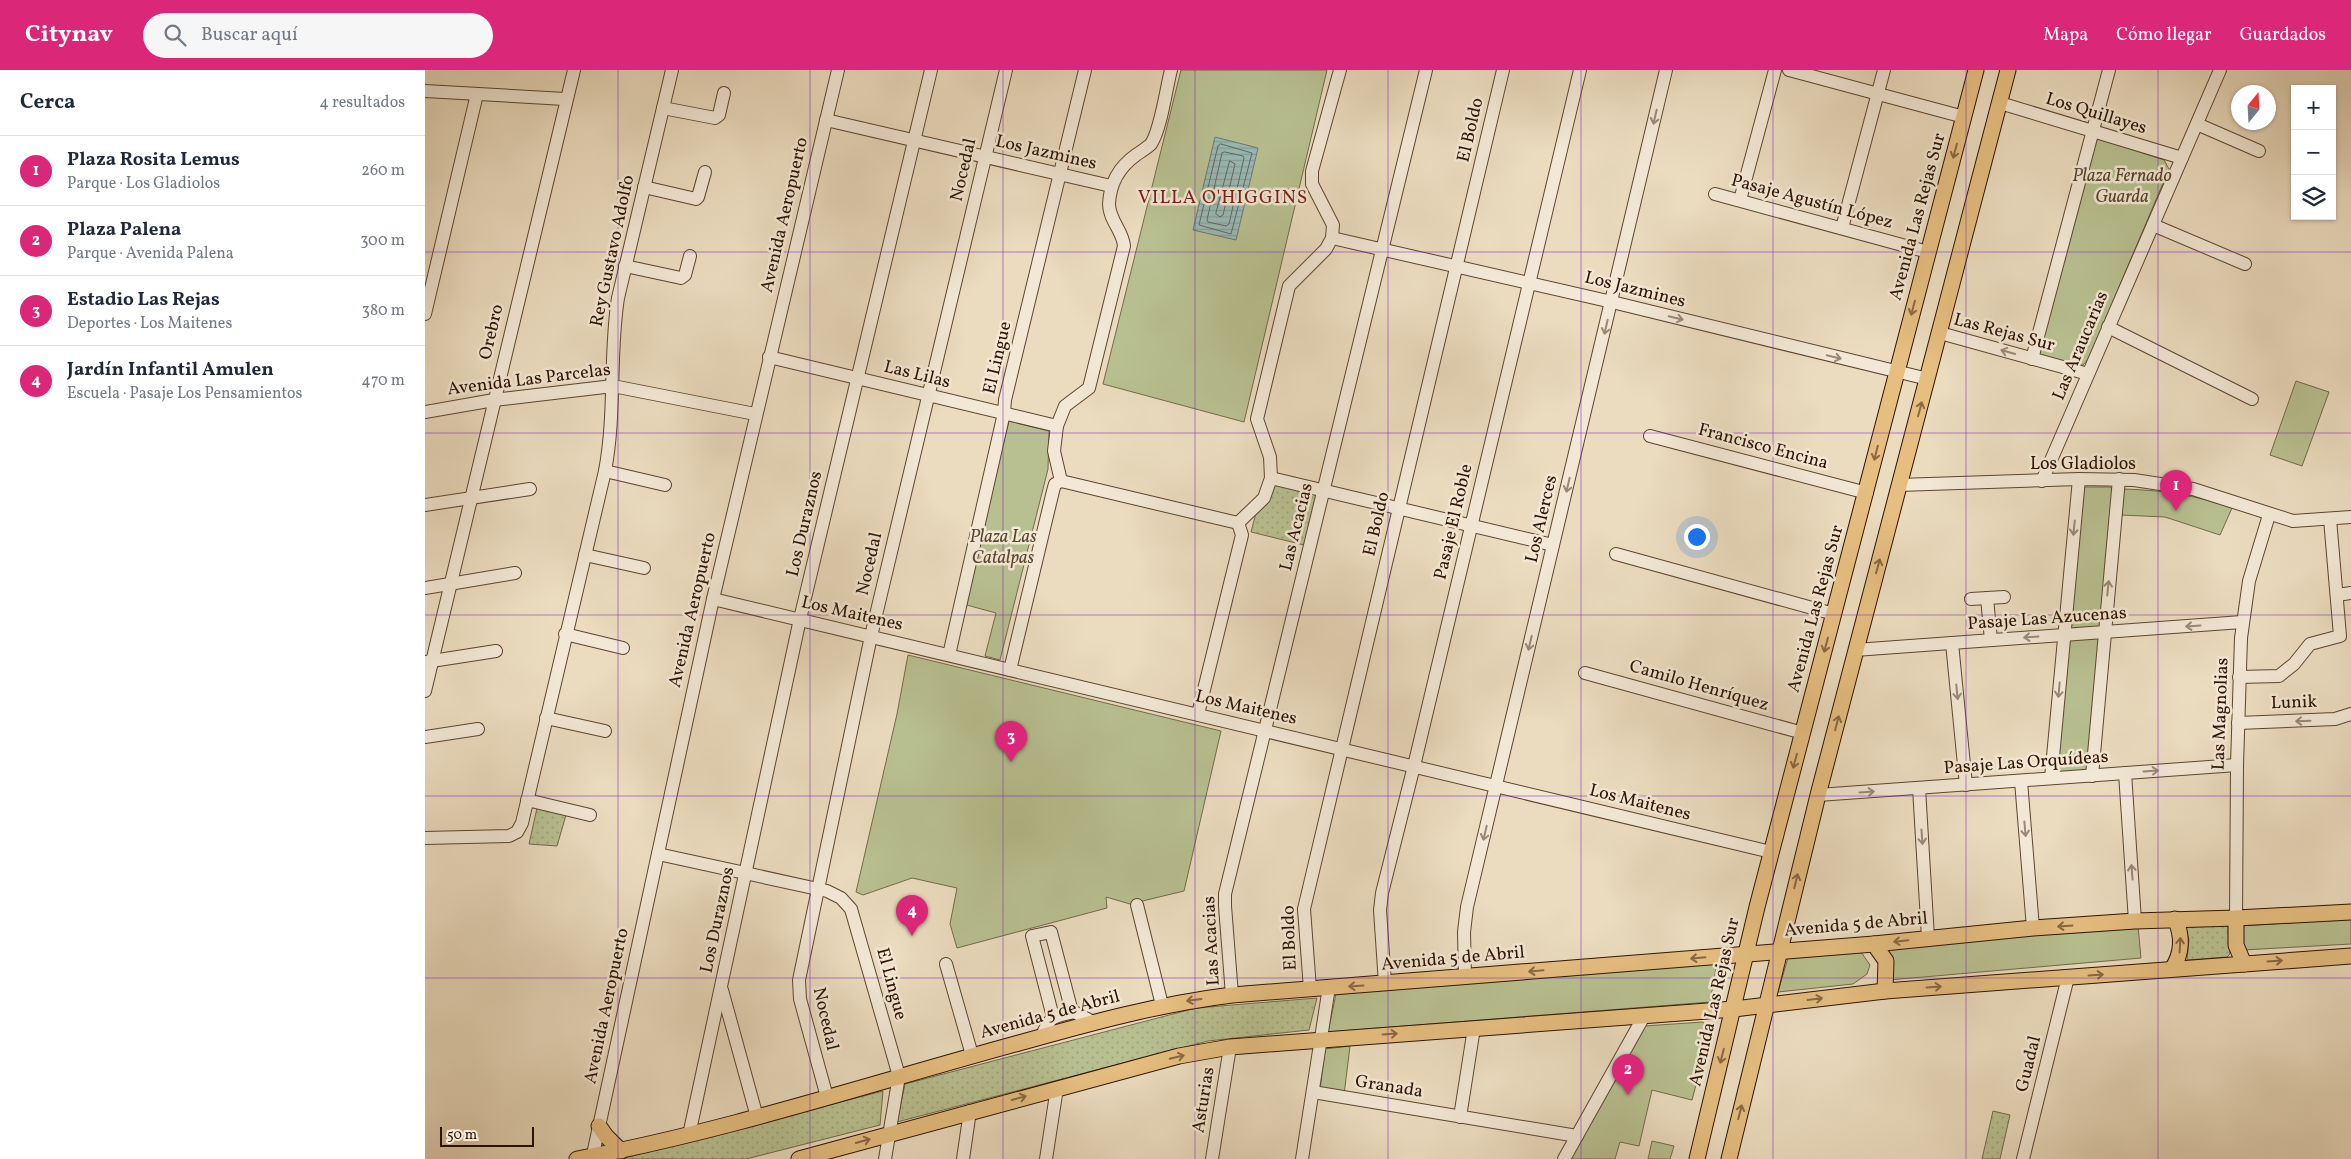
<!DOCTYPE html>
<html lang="es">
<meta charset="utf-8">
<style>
:root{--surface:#fff;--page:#f6f6f7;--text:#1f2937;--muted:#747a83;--line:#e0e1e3;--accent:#db2777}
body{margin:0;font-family:Vollkorn,serif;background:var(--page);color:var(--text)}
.controls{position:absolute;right:15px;top:15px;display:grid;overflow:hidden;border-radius:0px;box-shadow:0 1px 4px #0004}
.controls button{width:45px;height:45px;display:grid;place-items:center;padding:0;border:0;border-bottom:1px solid var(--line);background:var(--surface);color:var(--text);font:25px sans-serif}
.compass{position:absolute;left:1806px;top:15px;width:45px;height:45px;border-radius:50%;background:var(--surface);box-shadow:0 1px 4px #0004;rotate:18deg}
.scale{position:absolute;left:15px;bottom:12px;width:94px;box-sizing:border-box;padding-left:5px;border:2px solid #2e1300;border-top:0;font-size:14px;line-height:18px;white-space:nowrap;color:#2e1300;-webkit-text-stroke:4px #f2e8d5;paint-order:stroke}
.you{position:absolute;left:1271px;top:466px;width:18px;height:18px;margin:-12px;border:4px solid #fff;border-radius:50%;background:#1a73e8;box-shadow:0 0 0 8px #1a73e833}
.badge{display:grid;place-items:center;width:32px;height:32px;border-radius:50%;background:var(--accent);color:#fff;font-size:16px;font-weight:700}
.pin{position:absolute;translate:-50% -41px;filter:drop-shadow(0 1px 2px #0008)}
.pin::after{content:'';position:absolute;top:26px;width:18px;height:15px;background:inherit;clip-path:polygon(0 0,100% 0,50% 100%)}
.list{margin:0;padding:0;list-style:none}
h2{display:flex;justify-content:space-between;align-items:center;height:65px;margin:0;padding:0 20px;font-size:21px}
h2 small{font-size:16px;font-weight:400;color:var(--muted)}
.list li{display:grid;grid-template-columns:32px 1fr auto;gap:15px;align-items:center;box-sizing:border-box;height:70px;padding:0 20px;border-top:1px solid var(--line)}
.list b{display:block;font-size:19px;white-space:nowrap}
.list p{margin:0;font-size:16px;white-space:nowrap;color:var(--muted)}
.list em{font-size:16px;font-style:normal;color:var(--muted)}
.icon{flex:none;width:28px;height:28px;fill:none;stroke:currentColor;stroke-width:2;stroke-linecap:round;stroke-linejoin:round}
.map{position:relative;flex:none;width:1926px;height:1089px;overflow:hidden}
header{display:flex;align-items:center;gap:30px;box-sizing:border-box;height:70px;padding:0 25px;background:var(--accent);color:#fff}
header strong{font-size:24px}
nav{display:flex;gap:28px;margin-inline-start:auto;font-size:18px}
.search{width:350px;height:45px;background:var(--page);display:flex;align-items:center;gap:12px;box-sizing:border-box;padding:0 18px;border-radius:28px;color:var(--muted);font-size:19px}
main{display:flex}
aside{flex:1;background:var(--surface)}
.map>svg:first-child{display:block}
.grass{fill:url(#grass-dots);stroke:#736a48}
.green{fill:#b8c091;stroke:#736a48}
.water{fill:url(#water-rules);stroke:#6e776e}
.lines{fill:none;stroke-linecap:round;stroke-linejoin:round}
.shore{stroke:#64665c;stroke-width:1}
.minor-casing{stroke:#5d4530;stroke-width:14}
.major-casing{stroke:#2e1300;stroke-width:17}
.minor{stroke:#f2e8d5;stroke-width:12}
.major{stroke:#e6be80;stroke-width:15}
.oneway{stroke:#9a8875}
.oneway2{stroke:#8a6840}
.grid{fill:none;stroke:#7b2cbf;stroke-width:1;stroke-opacity:0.55}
.labels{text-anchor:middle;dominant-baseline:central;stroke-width:5;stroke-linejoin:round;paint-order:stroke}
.street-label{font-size:18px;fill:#2e1300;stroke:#f2e8d5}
.park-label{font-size:18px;font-style:italic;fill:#57472c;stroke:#f2e8d5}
.neighbourhood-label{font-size:19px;letter-spacing:1px;fill:#7a1f14;stroke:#f2e8d5}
</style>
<header>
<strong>Citynav</strong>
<div class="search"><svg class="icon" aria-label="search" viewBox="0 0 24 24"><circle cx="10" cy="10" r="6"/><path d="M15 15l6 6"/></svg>Buscar aquí</div>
<nav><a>Mapa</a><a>Cómo llegar</a><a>Guardados</a></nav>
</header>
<main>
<aside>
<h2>Cerca<small>4 resultados</small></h2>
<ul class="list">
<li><span class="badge">1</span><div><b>Plaza Rosita Lemus</b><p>Parque · Los Gladiolos</p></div><em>260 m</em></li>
<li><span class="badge">2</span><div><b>Plaza Palena</b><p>Parque · Avenida Palena</p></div><em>300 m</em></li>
<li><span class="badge">3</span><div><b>Estadio Las Rejas</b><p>Deportes · Los Maitenes</p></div><em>380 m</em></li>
<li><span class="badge">4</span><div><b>Jardín Infantil Amulen</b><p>Escuela · Pasaje Los Pensamientos</p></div><em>470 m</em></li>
</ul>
</aside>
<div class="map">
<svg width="1926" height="1089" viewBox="0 0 1926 1089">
<defs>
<pattern id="grass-dots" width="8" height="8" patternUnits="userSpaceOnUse" patternTransform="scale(1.25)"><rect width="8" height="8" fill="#b8c091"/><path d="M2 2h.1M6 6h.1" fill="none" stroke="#9ea47b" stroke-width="1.8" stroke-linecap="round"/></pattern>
<pattern id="water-rules" width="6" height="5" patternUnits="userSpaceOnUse" patternTransform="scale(1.25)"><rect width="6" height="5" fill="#99bab7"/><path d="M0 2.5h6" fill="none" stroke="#849f9c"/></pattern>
</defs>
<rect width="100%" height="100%" fill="#ebdcbf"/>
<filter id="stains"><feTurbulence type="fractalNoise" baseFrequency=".004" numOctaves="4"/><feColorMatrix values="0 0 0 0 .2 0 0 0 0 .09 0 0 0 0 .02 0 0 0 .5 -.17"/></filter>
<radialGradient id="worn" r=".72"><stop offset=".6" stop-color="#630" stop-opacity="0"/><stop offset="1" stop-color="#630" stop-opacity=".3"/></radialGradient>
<g class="grass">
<polygon points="849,414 892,425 879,475 826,462 832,439"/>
<polygon points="112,738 141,745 132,776 104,774"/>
<polygon points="1760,854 1803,856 1805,884 1802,887 1762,890 1764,870"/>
<polygon points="892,928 884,960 783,971 472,1052 480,1014 771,938"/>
<polygon points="458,1021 455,1055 321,1089 195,1089"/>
<polygon points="1568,1041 1585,1045 1575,1089 1557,1089"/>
</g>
<g class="green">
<polygon points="756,0 902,0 819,352 678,314"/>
<polygon points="1672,68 1739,90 1744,99 1664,288 1658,295 1652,295 1612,284"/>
<polygon points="1871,311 1904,322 1877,396 1845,385"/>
<polygon points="584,351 624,361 623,399 575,590 560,586 571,543 538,534"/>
<polygon points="1659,417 1684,417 1688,419 1662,701 1634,702 1632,701"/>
<path d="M1698 419C1736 420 1771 425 1807 438L1795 465 1740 447 1696 445Z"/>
<polygon points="483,585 796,661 759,821 705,834 681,827 682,838 532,878 525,854 532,818 487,808 438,825 431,822 472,644"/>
<polygon points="1926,849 1926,874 1818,880 1816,856"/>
<polygon points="1713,856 1716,888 1464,910 1461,878"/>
<polygon points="1436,882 1445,895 1442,904 1428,914 1353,922 1363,888"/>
<polygon points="1292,893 1285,932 903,962 911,924"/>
<polygon points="1278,952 1285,961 1267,1030 1227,1020 1214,1076 1195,1072 1190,1089 1145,1089 1219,956"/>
<polygon points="925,976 919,1025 895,1020 900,979"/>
<polygon points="1227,1071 1249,1076 1245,1089 1223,1089"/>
</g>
<polygon class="water" points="790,67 833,78 811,170 768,160"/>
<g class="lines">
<g class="shore">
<polygon points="796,74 827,83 806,164 774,155 793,76"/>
<polygon points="800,82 818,86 819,88 804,154 801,156 783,152 782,150 797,83"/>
<polygon points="805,91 810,94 798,145 795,147 791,144"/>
</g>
<g class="minor-casing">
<g id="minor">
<polyline points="1364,0 1539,47"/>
<polyline points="0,21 140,29"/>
<polyline points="1575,33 1757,88"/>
<polyline points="238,38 290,48 294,45 299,23"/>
<polyline points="401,50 686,116"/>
<polyline points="1772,54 1834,81"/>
<polyline points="219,117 271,129 273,127 280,102"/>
<polyline points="1290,124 1503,182"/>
<polyline points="1315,130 1350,0"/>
<polyline points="1728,155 1820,194"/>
<polyline points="1417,158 1459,0"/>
<polyline points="907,168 1187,232 1503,309"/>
<polyline points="200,196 256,208 260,205 265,186"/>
<polyline points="0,244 52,24"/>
<polyline points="1683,257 1827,329"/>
<polyline points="1515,263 1663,304"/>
<polyline points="344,287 632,356"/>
<polyline points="1607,289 1684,0"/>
<polyline points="0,342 69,330 188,316 330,344"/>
<polyline points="1225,366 1442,423"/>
<polyline points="180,401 240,415"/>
<polyline points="846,408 1128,475"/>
<path d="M636 411 629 381 632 356 640 336 664 318 699 176C698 161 684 150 684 134 685 113 694 97 711 85 715 82 722 78 726 74 736 59 741 19 746 0"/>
<polyline points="636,411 813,453"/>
<polyline points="1617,411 1795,0"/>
<polyline points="1474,415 1654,409 1709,410 1768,419 1868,451 1926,447"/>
<polyline points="0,435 105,419"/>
<polyline points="813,453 839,428 846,408 845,387 832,349 864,216 901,179 907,168 908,155 887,114 887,101 915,0"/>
<polyline points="1191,484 1409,544"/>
<polyline points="160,485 219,498"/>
<polyline points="0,518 90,503"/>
<polyline points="1912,525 1926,523"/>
<polyline points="1562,528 1566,570"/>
<polyline points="288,529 1346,782"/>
<polyline points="1546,529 1579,527"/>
<polyline points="140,564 198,578"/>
<polyline points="1527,573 1541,715"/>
<polyline points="1430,580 1817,552"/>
<polyline points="524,585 579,343 580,330 660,0"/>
<polyline points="0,592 71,581"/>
<polyline points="585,600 628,421 630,414 636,411"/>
<polyline points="1160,603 1378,663"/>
<polyline points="1814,607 1854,606 1869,594 1885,574 1915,566 1905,449"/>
<polyline points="0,621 149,0"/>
<polyline points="773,644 817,465 813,453"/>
<polyline points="121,648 180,661"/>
<polyline points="1813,653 1910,649 1926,644"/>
<polyline points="0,667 53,659"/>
<polyline points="1700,703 1710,851"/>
<polyline points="1667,706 1694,409"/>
<polyline points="1626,708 1654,409"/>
<polyline points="1596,711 1608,858"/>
<polyline points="1494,718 1503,868"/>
<polyline points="1393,725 1812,695"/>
<polyline points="102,730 165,745"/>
<path d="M0 768 84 766 92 762 97 753 180 401C191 343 184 285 193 228L247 0"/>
<polyline points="233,784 402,821 416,828 426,839 474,1006 460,1089"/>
<polyline points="712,835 737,935"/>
<polyline points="1811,848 1812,695 1816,568 1824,511 1844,445"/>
<polyline points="521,894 547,985"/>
<polyline points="1040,907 1039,862 1042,837 1241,0"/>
<polyline points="960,914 955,840 957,823 989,696 1155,0"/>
<polyline points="885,919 879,839 1078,0"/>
<polyline points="297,920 332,1047"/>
<polyline points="807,925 800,836 800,824 1001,0"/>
<polyline points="628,947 607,866 626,862 647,942"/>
<path d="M617 966C624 947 628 946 649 942L668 952"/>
<polyline points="888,1022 1152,1066"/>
<polyline points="402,1027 375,929 374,910 446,566 581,0"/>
<polyline points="1035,1047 1049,958"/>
<polyline points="264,1065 375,549 506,0"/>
<polyline points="167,1089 288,529 413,0"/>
<polyline points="538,1089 545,1041"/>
<polyline points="621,1089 632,1018"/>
<polyline points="787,1089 805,977"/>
<polyline points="877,1089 904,917"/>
<polyline points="1139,1089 1219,946"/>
<polyline points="1598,1089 1643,907"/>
</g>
</g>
<g class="major-casing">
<g id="major">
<polyline points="1811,848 1811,875 1819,894"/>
<polyline points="1449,874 1461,891 1460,921"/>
<path d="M1747 899C1757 884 1758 866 1750 849"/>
<polyline points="174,1056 181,1066 196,1081"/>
<path d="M152 1089C302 1061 447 1013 594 973 665 953 734 934 807 925L1449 874 1608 858 1710 851 1811 848 1926 842"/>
<polyline points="374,1089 754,986 805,977 1309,939 1460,921 1926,886"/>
<polyline points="1272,1089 1332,837 1551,0"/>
<polyline points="1304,1089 1393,725 1583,0"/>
</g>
</g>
<use href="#minor" class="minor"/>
<use href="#major" class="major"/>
</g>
<defs><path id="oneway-shaft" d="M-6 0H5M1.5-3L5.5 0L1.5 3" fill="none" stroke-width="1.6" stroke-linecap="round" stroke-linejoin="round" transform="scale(1.25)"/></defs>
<g class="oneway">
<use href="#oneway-shaft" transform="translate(1230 47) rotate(103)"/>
<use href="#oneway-shaft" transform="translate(1251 248) rotate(14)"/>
<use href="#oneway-shaft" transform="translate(1181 257) rotate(103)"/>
<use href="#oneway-shaft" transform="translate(1583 282) rotate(-164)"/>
<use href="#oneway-shaft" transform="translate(1409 287) rotate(14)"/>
<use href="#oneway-shaft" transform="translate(1143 415) rotate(103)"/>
<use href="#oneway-shaft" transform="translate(1649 458) rotate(96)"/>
<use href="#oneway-shaft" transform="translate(1683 518) rotate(-84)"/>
<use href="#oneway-shaft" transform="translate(1768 556) rotate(176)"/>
<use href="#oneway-shaft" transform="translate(1606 567) rotate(176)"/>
<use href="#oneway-shaft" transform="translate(1105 573) rotate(103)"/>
<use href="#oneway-shaft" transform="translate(1634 620) rotate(95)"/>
<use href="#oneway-shaft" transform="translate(1532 622) rotate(85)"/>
<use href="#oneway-shaft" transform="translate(1878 651) rotate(178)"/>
<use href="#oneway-shaft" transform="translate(1726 701) rotate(-4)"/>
<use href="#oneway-shaft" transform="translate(1442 722) rotate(-4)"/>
<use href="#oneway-shaft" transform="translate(1600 759) rotate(85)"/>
<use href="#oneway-shaft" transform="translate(1060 763) rotate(103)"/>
<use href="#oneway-shaft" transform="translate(1497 767) rotate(86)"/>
<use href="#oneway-shaft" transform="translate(1707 802) rotate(-94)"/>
</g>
<g class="oneway2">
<use href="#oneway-shaft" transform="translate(1530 81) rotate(105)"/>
<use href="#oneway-shaft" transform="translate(1488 238) rotate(105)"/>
<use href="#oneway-shaft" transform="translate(1495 339) rotate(-75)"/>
<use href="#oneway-shaft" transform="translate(1451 383) rotate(104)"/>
<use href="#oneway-shaft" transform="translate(1453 496) rotate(-75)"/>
<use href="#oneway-shaft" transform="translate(1401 575) rotate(105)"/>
<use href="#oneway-shaft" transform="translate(1412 653) rotate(-75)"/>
<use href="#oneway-shaft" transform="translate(1370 691) rotate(105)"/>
<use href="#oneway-shaft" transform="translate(1371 811) rotate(-76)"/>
<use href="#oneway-shaft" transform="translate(1640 856) rotate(176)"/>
<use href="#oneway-shaft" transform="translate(1476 871) rotate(174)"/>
<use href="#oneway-shaft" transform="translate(1755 875) rotate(-87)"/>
<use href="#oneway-shaft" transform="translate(1273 888) rotate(175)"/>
<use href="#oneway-shaft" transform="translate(1850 891) rotate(-4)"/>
<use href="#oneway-shaft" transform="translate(1111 901) rotate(175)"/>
<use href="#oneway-shaft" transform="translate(1671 905) rotate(-4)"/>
<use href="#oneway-shaft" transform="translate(931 916) rotate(176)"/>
<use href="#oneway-shaft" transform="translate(1509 917) rotate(-4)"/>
<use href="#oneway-shaft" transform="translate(1390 929) rotate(-7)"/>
<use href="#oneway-shaft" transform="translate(769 930) rotate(173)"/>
<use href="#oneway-shaft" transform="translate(965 964) rotate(-4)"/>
<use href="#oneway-shaft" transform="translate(1297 986) rotate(104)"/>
<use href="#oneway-shaft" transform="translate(752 987) rotate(-14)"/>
<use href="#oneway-shaft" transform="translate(594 1028) rotate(-15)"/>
<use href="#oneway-shaft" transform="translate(1315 1042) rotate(-76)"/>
<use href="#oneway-shaft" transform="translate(438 1071) rotate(-16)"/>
</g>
<path class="grid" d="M193 0V1089M385 0V1089M578 0V1089M770 0V1089M963 0V1089M1156 0V1089M1348 0V1089M1541 0V1089M1733 0V1089M0 182H1926M0 363H1926M0 545H1926M0 726H1926M0 908H1926"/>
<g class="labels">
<g class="street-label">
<text transform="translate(1671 44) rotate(17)">Los Quillayes</text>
<text transform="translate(1046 60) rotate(-77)">El Boldo</text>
<text transform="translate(621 83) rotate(13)">Los Jazmines</text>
<text transform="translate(539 100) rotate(-77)">Nocedal</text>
<text transform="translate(1387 132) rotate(15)">Pasaje Agustín López</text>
<text transform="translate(360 145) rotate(-77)">Avenida Aeropuerto</text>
<text transform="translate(1493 147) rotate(-75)">Avenida Las Rejas Sur</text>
<text transform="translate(188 181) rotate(-78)">Rey Gustavo Adolfo</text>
<text transform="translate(1210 220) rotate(14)">Los Jazmines</text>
<text transform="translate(67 262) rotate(-77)">Orebro</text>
<text transform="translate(1579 263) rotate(15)">Las Rejas Sur</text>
<text transform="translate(1656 276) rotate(-67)">Las Araucarias</text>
<text transform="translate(573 288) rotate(-77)">El Lingue</text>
<text transform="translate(492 305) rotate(14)">Las Lilas</text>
<text transform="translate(104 310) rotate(-7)">Avenida Las Parcelas</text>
<text transform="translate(1338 377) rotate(15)">Francisco Encina</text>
<text x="1658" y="394">Los Gladiolos</text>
<text transform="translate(1117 449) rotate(-77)">Los Alerces</text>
<text transform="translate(1029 452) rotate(-77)">Pasaje El Roble</text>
<text transform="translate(380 454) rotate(-77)">Los Duraznos</text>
<text transform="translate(952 454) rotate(-77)">El Boldo</text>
<text transform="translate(872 457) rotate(-76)">Las Acacias</text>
<text transform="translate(445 494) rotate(-77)">Nocedal</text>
<text transform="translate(1391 539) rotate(-75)">Avenida Las Rejas Sur</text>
<text transform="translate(268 540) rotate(-77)">Avenida Aeropuerto</text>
<text transform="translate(427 544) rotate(13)">Los Maitenes</text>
<text transform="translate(1622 549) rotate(-4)">Pasaje Las Azucenas</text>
<text transform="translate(1274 616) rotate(16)">Camilo Henríquez</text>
<text transform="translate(1869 633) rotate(-2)">Lunik</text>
<text transform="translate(821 638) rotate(13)">Los Maitenes</text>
<text transform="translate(1796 644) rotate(-88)">Las Magnolias</text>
<text transform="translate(1601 693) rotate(-4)">Pasaje Las Orquídeas</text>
<text transform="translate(1215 733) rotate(14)">Los Maitenes</text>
<text transform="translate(293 850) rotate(-78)">Los Duraznos</text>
<text transform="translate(1431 855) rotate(-5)">Avenida 5 de Abril</text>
<text transform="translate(865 868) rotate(-92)">El Boldo</text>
<text transform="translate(787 871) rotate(-93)">Las Acacias</text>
<text transform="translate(1028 889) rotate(-5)">Avenida 5 de Abril</text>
<text transform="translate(466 914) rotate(75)">El Lingue</text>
<text transform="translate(1290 932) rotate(-77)">Avenida Las Rejas Sur</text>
<text transform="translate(182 936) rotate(-78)">Avenida Aeropuerto</text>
<text transform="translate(625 945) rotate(-15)">Avenida 5 de Abril</text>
<text transform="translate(400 949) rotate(77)">Nocedal</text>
<text transform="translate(1604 994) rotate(-76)">Guadal</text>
<text transform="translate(964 1017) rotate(9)">Granada</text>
<text transform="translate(779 1030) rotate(-81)">Asturias</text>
</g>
<g class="park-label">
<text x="1697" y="106">Plaza Fernado<tspan x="1697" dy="21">Guarda</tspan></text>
<text x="578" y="467">Plaza Las<tspan x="578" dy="21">Catalpas</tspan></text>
</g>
<g class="neighbourhood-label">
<text x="798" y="128">VILLA O'HIGGINS</text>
</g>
</g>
<rect width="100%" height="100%" filter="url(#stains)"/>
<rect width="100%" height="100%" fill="url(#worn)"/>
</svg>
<div class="controls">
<button>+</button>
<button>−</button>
<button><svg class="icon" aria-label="layers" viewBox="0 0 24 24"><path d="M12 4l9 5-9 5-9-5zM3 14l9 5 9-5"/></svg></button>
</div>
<svg class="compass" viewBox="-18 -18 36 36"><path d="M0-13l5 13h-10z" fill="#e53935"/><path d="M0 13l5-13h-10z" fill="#747a83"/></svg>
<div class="scale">50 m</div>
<div class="you"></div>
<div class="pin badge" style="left:1751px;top:441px">1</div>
<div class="pin badge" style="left:1203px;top:1025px">2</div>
<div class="pin badge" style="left:586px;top:692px">3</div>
<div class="pin badge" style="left:487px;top:866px">4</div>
</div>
</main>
